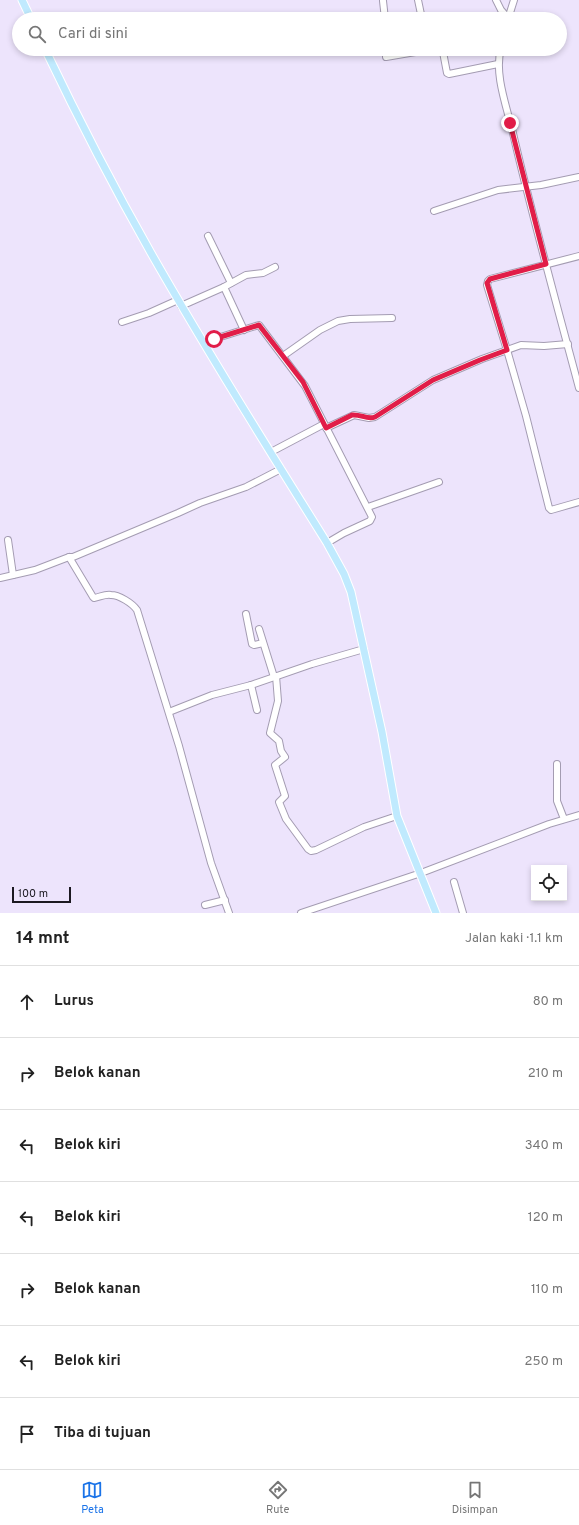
<!DOCTYPE html>
<html lang="id">
<meta charset="utf-8">
<style>
:root{--surface:#fff;--page:#f6f6f6;--text:#222;--muted:#767676;--line:#e0e0e0;--accent:#1a73e8}
body{margin:0;font-family:Overpass,sans-serif;background:var(--page);color:var(--text)}
.controls{position:absolute;right:12px;bottom:12px;display:grid;overflow:hidden;border-radius:0px;box-shadow:0 2px 6px #0003}
.controls button{width:36px;height:36px;display:grid;place-items:center;padding:0;border:0;border-bottom:1px solid var(--line);background:var(--surface);color:var(--text);font:20px sans-serif}
.scale{position:absolute;left:12px;bottom:10px;width:59px;box-sizing:border-box;padding-left:4px;border:2px solid #1c1921;border-top:0;font-size:11px;line-height:14px;white-space:nowrap;color:#1c1921;-webkit-text-stroke:3px #ede4fc;paint-order:stroke}
.stop{position:absolute;width:12px;height:12px;margin:-9px;border:3px solid #e11d48;border-radius:50%;background:#fff}
.stop.end{background:#e11d48;border-color:#fff;box-shadow:0 1px 4px #0008}
.list{margin:0;padding:0;list-style:none}
h2{display:flex;justify-content:space-between;align-items:center;height:52px;margin:0;padding:0 16px;font-size:17px}
h2 small{font-size:13px;font-weight:400;color:var(--muted)}
.list li{display:grid;grid-template-columns:26px 1fr auto;gap:12px;align-items:center;box-sizing:border-box;height:72px;padding:0 16px;border-top:1px solid var(--line)}
.list b{display:block;font-size:15px;white-space:nowrap}
.list em{font-size:13px;font-style:normal;color:var(--muted)}
.icon{flex:none;width:22px;height:22px;fill:none;stroke:currentColor;stroke-width:2;stroke-linecap:round;stroke-linejoin:round}
.map{position:relative;flex:none;width:579px;height:913px;overflow:hidden}
.search{position:absolute;background:var(--surface);box-shadow:0 2px 6px #0003;left:12px;right:12px;top:12px;height:44px;display:flex;align-items:center;gap:10px;box-sizing:border-box;padding:0 14px;border-radius:22px;color:var(--muted);font-size:15px}
.sheet{height:556px;background:var(--surface)}
nav{display:flex;justify-content:space-around;align-items:center;box-sizing:border-box;height:56px;border-top:1px solid var(--line);background:var(--surface);font-size:11px;color:var(--muted)}
nav a{display:grid;justify-items:center;gap:2px}
nav .on{color:var(--accent)}
.map>svg:first-child{display:block}
.lines{fill:none;stroke-linecap:round;stroke-linejoin:round}
.minor-casing{stroke:#a49cb2;stroke-width:8}
.major-casing{stroke:#fff;stroke-width:9}
.minor{stroke:#fff;stroke-width:6}
.major{stroke:#c0eafe;stroke-width:7}
.route{stroke:#e11d48;stroke-width:5}
</style>
<div class="map">
<svg width="579" height="913" viewBox="0 0 579 913">
<rect width="100%" height="100%" fill="#ede4fc"/>
<g class="lines">
<g class="minor-casing">
<g id="minor">
<polyline points="418,0 422,19"/>
<polyline points="496,0 501,10 508,18"/>
<polyline points="383,1 385,19"/>
<polyline points="508,19 514,0"/>
<polyline points="441,49 443,52 447,73 449,74 498,64"/>
<path d="M501 49C494 72 506 105 512 129 532 216 556 302 579 388"/>
<polyline points="386,57 433,49"/>
<polyline points="434,211 498,190 541,185 579,177"/>
<polyline points="208,236 231,283"/>
<polyline points="579,256 490,279 488,281 487,285 507,350 526,416 549,508 551,510 579,502"/>
<polyline points="224,287 244,330"/>
<polyline points="181,306 224,287 246,275 263,273 275,267"/>
<polyline points="122,322 149,313 178,300"/>
<polyline points="205,344 214,339 259,325 305,386 372,517 370,521 344,533 327,543"/>
<polyline points="283,356 320,330 338,321 350,319 392,318"/>
<polyline points="326,428 354,415 369,418 375,417 433,380 482,359 521,345 544,346 568,344"/>
<polyline points="271,452 324,424"/>
<polyline points="368,507 439,482"/>
<polyline points="8,540 13,575"/>
<polyline points="0,578 35,570 69,557"/>
<polyline points="246,614 252,644 254,645 263,643"/>
<polyline points="259,629 274,677"/>
<polyline points="276,676 278,701 270,733 279,741 281,751 285,757 275,765 285,796 279,802 286,819 308,849 311,851 316,850 364,827 397,816"/>
<polyline points="251,685 257,710"/>
<polyline points="169,712 212,695 251,685 312,664 364,649"/>
<polyline points="557,764 557,801 564,819"/>
<polyline points="454,882 463,913"/>
<polyline points="205,905 225,900"/>
<path d="M229 913 211 863 179 746 137 610C132 603 119 595 111 595 105 594 100 597 94 598L93 597 69 557H73L178 513 200 503 246 487 281 469"/>
<polyline points="301,913 421,873 549,824 579,815"/>
</g>
</g>
<g class="major-casing">
<g id="major">
<polyline points="22,0 31,19"/>
<path d="M45 49C78 118 113 186 151 253 207 351 267 447 327 543L344 574 351 592 382 732 397 816 436 913"/>
</g>
</g>
<use href="#minor" class="minor"/>
<use href="#major" class="major"/>
</g>
<g class="lines">
<path class="route" d="M214 339 259 325 303 382 326 428 352 415C361 414 367 420 375 417L433 380 480 360 507 350 487 283 490 279 546 264 510 123"/>
</g>
</svg>
<div class="controls">
<button><svg class="icon" aria-label="locate" viewBox="0 0 24 24"><circle cx="12" cy="12" r="6"/><path d="M12 2v4M12 18v4M2 12h4M18 12h4"/></svg></button>
</div>
<div class="scale">100 m</div>
<div class="stop" style="left:214px;top:339px"></div>
<div class="stop end" style="left:510px;top:123px"></div>
<div class="search"><svg class="icon" aria-label="search" viewBox="0 0 24 24"><circle cx="10" cy="10" r="6"/><path d="M15 15l6 6"/></svg>Cari di sini</div>
</div>
<section class="sheet">
<h2>14 mnt<small>Jalan kaki · 1.1 km</small></h2>
<ul class="list">
<li><svg class="icon" aria-label="ahead" viewBox="0 0 24 24"><path d="M12 20V5M6 11l6-6 6 6"/></svg><div><b>Lurus</b></div><em>80 m</em></li>
<li><svg class="icon" aria-label="right" viewBox="0 0 24 24"><path d="M7 20v-9h11M14 6l5 5-5 5"/></svg><div><b>Belok kanan</b></div><em>210 m</em></li>
<li><svg class="icon" aria-label="left" viewBox="0 0 24 24"><path d="M17 20v-9H6M10 6l-5 5 5 5"/></svg><div><b>Belok kiri</b></div><em>340 m</em></li>
<li><svg class="icon" aria-label="left" viewBox="0 0 24 24"><path d="M17 20v-9H6M10 6l-5 5 5 5"/></svg><div><b>Belok kiri</b></div><em>120 m</em></li>
<li><svg class="icon" aria-label="right" viewBox="0 0 24 24"><path d="M7 20v-9h11M14 6l5 5-5 5"/></svg><div><b>Belok kanan</b></div><em>110 m</em></li>
<li><svg class="icon" aria-label="left" viewBox="0 0 24 24"><path d="M17 20v-9H6M10 6l-5 5 5 5"/></svg><div><b>Belok kiri</b></div><em>250 m</em></li>
<li><svg class="icon" aria-label="arrive" viewBox="0 0 24 24"><path d="M6 21V4h12l-3 4 3 4H6"/></svg><div><b>Tiba di tujuan</b></div></li>
</ul>
</section>
<nav>
<a class="on"><svg class="icon" aria-label="map" viewBox="0 0 24 24"><path d="M3 6l6-2 6 2 6-2v14l-6 2-6-2-6 2zM9 4v14M15 6v14"/></svg>Peta</a>
<a><svg class="icon" aria-label="directions" viewBox="0 0 24 24"><path d="M12 3l9 9-9 9-9-9zM9 14v-3h6M13 9l2 2-2 2"/></svg>Rute</a>
<a><svg class="icon" aria-label="saved" viewBox="0 0 24 24"><path d="M7 4h10v16l-5-4-5 4z"/></svg>Disimpan</a>
</nav>
